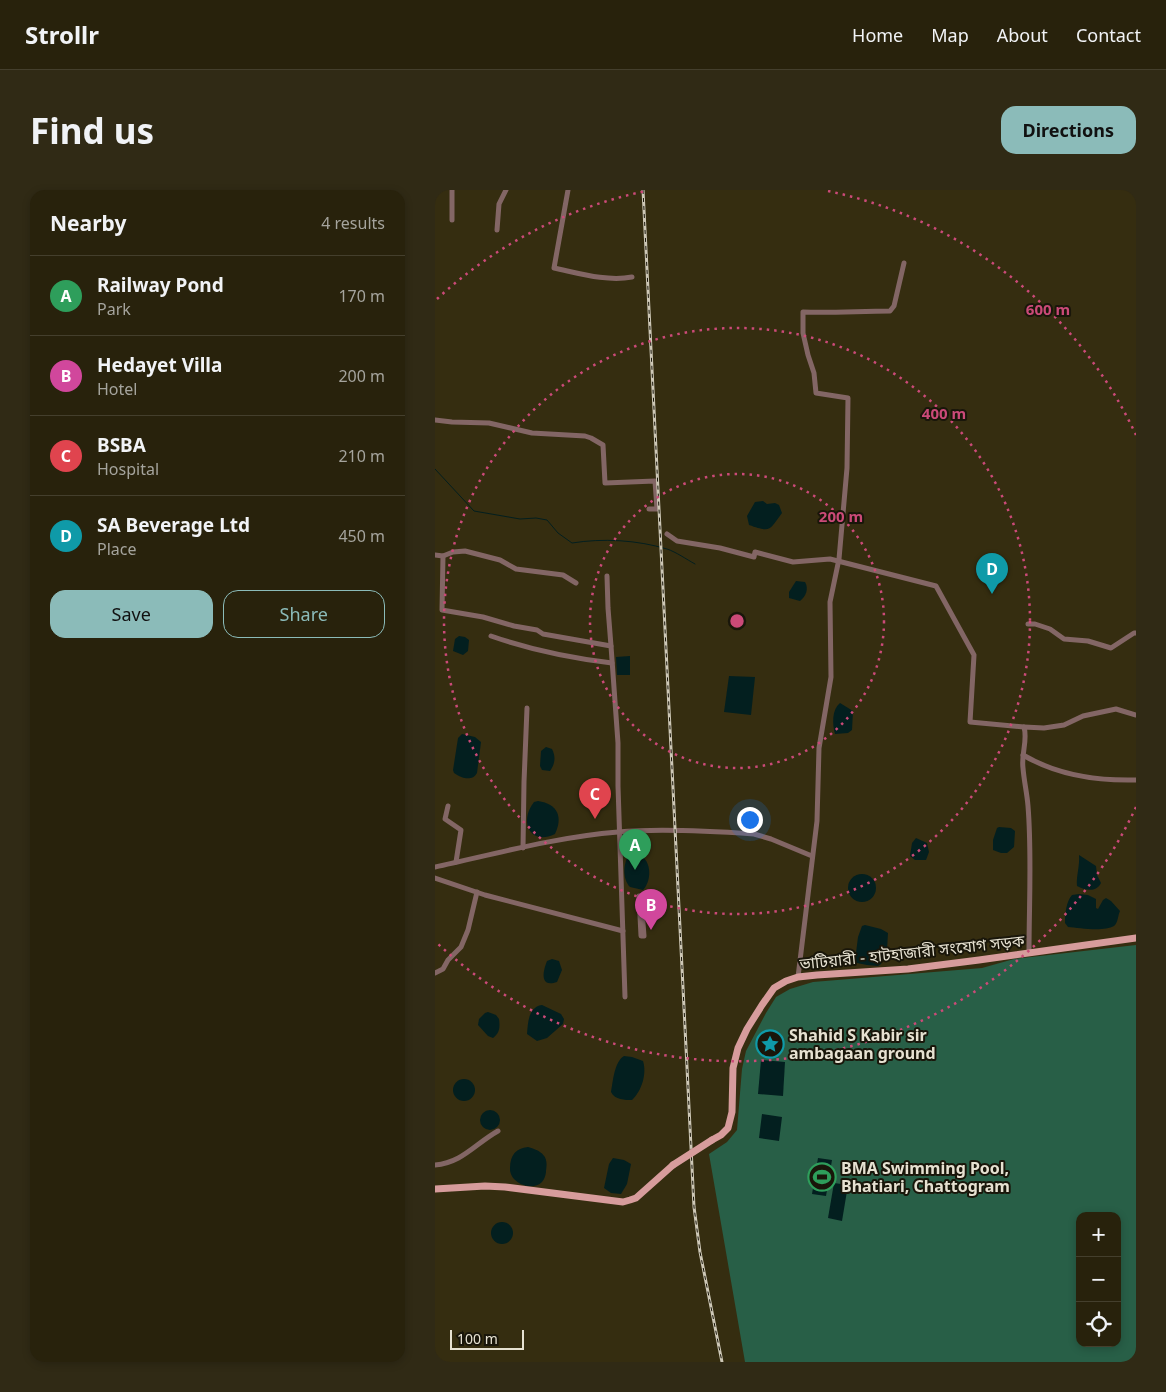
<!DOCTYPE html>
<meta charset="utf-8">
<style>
:root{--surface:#28220c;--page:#302a15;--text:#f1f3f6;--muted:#a5a49d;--line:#443f2d;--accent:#8bbbb9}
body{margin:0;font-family:"Noto Sans","Noto Sans Bengali",sans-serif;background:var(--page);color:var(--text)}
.controls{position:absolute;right:15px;bottom:15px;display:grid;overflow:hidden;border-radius:10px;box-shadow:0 2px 8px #0003}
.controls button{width:45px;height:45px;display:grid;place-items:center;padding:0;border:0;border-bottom:1px solid var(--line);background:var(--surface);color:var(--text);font:25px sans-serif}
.scale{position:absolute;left:15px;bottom:12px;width:74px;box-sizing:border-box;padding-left:5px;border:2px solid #e6e1d1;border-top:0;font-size:14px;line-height:18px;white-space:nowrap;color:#e6e1d1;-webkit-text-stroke:4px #19160a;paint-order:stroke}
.you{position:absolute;left:314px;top:629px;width:18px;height:18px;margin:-12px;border:4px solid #fff;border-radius:50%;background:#1a73e8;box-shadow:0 0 0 8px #1a73e833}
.badge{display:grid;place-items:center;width:32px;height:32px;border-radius:50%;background:var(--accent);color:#fff;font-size:16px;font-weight:700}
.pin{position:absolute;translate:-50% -41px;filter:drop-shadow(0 1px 2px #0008)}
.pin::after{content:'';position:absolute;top:26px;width:18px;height:15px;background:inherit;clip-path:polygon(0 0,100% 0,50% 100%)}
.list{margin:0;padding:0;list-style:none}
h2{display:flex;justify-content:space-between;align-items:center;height:65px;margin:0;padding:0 20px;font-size:21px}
h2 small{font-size:16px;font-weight:400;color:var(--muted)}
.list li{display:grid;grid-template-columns:32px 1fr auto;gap:15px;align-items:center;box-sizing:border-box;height:80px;padding:0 20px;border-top:1px solid var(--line)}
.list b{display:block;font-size:19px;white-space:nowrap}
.list p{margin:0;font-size:16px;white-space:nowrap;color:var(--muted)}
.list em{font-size:16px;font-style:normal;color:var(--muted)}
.actions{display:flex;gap:10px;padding:15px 20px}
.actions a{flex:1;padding:11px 0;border:1px solid var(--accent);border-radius:15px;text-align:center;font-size:18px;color:var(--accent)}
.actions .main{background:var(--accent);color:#111}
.icon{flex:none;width:28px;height:28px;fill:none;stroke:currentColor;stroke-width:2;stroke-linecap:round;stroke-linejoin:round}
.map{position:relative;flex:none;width:701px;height:1172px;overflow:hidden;border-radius:15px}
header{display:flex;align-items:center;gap:30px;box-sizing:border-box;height:70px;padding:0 25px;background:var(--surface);border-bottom:1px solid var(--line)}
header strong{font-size:24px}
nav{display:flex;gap:28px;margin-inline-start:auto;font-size:18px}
.intro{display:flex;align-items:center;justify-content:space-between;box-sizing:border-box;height:120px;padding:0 30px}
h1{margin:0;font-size:35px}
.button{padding:12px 22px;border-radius:15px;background:var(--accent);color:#111;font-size:18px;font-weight:700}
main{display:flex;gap:30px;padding:0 30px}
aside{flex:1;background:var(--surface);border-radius:15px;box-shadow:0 2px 8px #0003}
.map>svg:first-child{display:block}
.green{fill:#285f47;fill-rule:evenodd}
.water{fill:#031f1f}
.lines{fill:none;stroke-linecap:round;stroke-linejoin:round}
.stream{stroke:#031f1f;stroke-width:1}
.minor{stroke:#836665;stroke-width:5}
.major{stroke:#d79c9c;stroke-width:7}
.rail-casing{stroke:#cec8b7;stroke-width:3}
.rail{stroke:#19160a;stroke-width:1;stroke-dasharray:4;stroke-linecap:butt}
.major-bridge{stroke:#d79c9c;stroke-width:7}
.ring{fill:none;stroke:#cb4a78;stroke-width:2.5;stroke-dasharray:2.5 5}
.labels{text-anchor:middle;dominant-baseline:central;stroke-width:4;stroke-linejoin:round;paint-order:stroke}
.street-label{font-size:16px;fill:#e6e1d1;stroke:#19160a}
.poi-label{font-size:16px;font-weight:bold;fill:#e6e1d1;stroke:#19160a;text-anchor:start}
.centre{fill:#cb4a78;stroke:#19160a;stroke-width:2.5}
.ring-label{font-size:15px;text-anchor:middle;font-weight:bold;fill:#cb4a78;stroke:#19160a;stroke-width:4;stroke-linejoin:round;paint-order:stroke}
</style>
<header>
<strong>Strollr</strong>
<nav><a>Home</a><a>Map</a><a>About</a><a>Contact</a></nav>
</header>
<div class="intro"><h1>Find us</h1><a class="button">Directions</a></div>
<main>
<aside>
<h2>Nearby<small>4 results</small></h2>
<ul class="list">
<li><span class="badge" style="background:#2e9e5b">A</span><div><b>Railway Pond</b><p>Park</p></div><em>170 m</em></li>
<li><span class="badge" style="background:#d1479c">B</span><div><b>Hedayet Villa</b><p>Hotel</p></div><em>200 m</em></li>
<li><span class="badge" style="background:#e0444e">C</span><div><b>BSBA</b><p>Hospital</p></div><em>210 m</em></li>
<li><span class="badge" style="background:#0f9aa8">D</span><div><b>SA Beverage Ltd</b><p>Place</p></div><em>450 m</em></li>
</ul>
<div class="actions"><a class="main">Save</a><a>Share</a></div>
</aside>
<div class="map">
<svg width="701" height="1172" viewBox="0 0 701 1172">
<rect width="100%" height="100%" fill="#352d10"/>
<path class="green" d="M701 755V1172H310L274 964 292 952 302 940 307 879 311 861 331 823 341 807 355 799 378 792 547 778 579 769ZM645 1026H682V1153H645Z"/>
<g class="water">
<path d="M328 311 332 314 340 313 344 315 347 323C334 340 337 343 314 335L312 326 320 312Z"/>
<path d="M361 391 370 392C374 399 371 406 365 411L354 408V402Z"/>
<polygon points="24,446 30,447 34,450 33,461 28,465 18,461 20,449"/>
<polygon points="195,466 195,485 182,485 181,467"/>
<polygon points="294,486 320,487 316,525 289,522"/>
<path d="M405 513 418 521 417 540 413 543 400 544C397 534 397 519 405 513Z"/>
<path d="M27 544 40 547 46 552 42 583C37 592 26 588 19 583L18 580 23 548Z"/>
<path d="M111 557 117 559C121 567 120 574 115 581L107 580 105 576 106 561Z"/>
<path d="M103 611C123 614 128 627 120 644 94 656 84 631 99 612Z"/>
<polygon points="564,637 576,638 580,641 579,657 572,663 566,663 558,660 558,650 562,638"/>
<polygon points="481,648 492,653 494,662 491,670 480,670 475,666 477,653"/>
<path d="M195 663C216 662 219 688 208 700L195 697C187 689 188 672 195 663Z"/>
<path d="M644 665 661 676 662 685 666 693C661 703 650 700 642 696 641 686 645 676 644 665Z"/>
<circle cx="427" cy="698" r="14"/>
<path d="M644 704 653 705 661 709V718L663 719 668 710 671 708 676 711 685 721C683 725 683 733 679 736 669 742 644 738 633 737L630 733C630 724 631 712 637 705Z"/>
<polygon points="430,735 446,739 453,743 452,760 446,774 443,776 432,775 422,773 420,771 423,747 427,736"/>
<path d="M117 769 124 771 127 780 122 792C104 798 108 781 112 771Z"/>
<path d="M107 815 126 824 129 829 128 834 112 848 102 851 92 844C93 833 93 817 107 815Z"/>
<path d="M53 822 61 825 64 829C65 836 65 843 58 848L53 846 43 835 44 829 50 823Z"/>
<path d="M189 866 197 867 208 871C212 883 207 901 197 910 190 910 180 910 176 902 178 892 179 872 189 866Z"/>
<polygon points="326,870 350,872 348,906 323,904"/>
<circle cx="29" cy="900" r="11"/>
<circle cx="55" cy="930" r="10"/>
<polygon points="327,924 347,927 344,951 324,948"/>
<path d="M93 957C107 961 114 966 111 981 111 985 109 990 107 992 97 1002 74 993 75 978 75 965 81 958 93 957Z"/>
<polygon points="178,968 189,970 196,974 192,994 186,1004 176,1003 169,998 174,974"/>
<polygon points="383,968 397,970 391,1006 377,1004"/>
<polygon points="399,993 413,995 407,1031 393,1028"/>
<circle cx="67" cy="1043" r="11"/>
</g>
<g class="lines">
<path class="stream" d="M0 279 39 321 85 329 101 328 112 330 123 343 137 353C168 348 202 350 232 359 241 362 251 369 260 374"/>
<g class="minor">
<polyline points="17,0 17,30"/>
<path d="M133 0 119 78C143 83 172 92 197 87"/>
<polyline points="62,40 64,14 71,0"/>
<polyline points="0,230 17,232 54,233 97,243 150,246 156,248 168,255 170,293 220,291 222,319 214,319"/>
<polyline points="232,344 242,351 285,358 319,367 320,362 358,372 395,369 501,396 539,465 535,532 589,537"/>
<polyline points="0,365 8,366 7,420 48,427 79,436 102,440 108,444 176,456 183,553 183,596 190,807"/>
<polyline points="8,366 18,362 30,361 65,370 81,379 128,385 141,393"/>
<polyline points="172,386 173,418 176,456"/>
<polyline points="593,434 600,434 615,439 629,449 653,451 676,458 699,443 701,443"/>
<path d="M56 446C96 460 136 468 177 473"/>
<path d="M588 565C622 585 662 591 701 590"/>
<polyline points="13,616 10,629 26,640 21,672"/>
<polyline points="88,658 89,592 92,518"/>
<path d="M0 677C60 664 121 647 183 642 225 638 276 641 319 644L336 649 377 666"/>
<polyline points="0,688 50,705 188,741"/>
<polygon points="204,706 206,706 209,746 206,746"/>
<path d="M594 763C594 714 597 665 593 616 592 603 589 591 588 578 586 563 593 551 589 537L609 538 629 535 648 526 681 519 701 525"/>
<polyline points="0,783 8,779 13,770 26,757 33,740 42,702"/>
<path d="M363 787 382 631 384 558 396 487 395 412 404 369 412 278 413 208 381 203 379 183 373 165 368 143V122C398 123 426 121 455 121L459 116 469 73"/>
<path d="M0 975C27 973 41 953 63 941"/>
</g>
<g class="major">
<polyline points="277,950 286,945 293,938 297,922 298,878 303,858 312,839 327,815 339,798 351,791 363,787 382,785 473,779 544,770 701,748"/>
<polyline points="0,999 50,996 70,997 188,1012 195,1010 201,1008 238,975"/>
</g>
<g class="rail-casing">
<polyline id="rail" points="208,0 259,1017 265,1062 287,1172"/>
</g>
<use href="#rail" class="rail"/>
<polyline class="major-bridge" points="238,975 277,950"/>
</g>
<g class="ring">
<circle cx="302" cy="431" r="147"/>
<circle cx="302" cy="431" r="293"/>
<path d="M701 617A440 440 0 0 1 2 753M2 109A440 440 0 0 1 211 1M393 1A440 440 0 0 1 701 245"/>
</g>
<defs>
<g id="sight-ring" transform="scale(1.4375)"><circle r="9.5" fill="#19160a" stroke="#0f9aa8" stroke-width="1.5"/><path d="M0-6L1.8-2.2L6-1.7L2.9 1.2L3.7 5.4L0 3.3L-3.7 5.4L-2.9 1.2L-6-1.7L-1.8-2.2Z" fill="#0f9aa8"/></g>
<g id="stadium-ring" transform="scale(1.4375)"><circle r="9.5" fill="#19160a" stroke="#2e9e5b" stroke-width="1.5"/><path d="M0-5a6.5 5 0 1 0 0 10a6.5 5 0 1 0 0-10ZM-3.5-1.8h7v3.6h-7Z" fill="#2e9e5b"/></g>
</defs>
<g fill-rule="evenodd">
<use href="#sight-ring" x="335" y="854"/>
<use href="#stadium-ring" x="387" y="987"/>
</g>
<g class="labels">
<g class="street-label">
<text transform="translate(477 762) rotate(-6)">ভাটিয়ারী - হাটহাজারী সংযোগ সড়ক</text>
</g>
<g class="poi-label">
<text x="354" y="845">Shahid S Kabir sir<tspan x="354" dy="18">ambagaan ground</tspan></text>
<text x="406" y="978">BMA Swimming Pool,<tspan x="406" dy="18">Bhatiari, Chattogram</tspan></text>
</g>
</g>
<circle cx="302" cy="431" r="8" class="centre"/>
<g class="ring-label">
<text x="613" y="125">600 m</text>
<text x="509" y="229">400 m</text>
<text x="406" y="332">200 m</text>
</g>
</svg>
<div class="controls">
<button>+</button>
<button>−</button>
<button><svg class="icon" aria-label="locate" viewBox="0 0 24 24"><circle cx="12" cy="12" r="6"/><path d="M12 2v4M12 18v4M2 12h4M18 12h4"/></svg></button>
</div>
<div class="scale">100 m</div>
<div class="you"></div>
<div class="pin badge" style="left:200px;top:680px;background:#2e9e5b">A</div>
<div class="pin badge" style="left:216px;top:740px;background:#d1479c">B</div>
<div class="pin badge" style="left:160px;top:629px;background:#e0444e">C</div>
<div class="pin badge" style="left:557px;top:404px;background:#0f9aa8">D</div>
</div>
</main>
